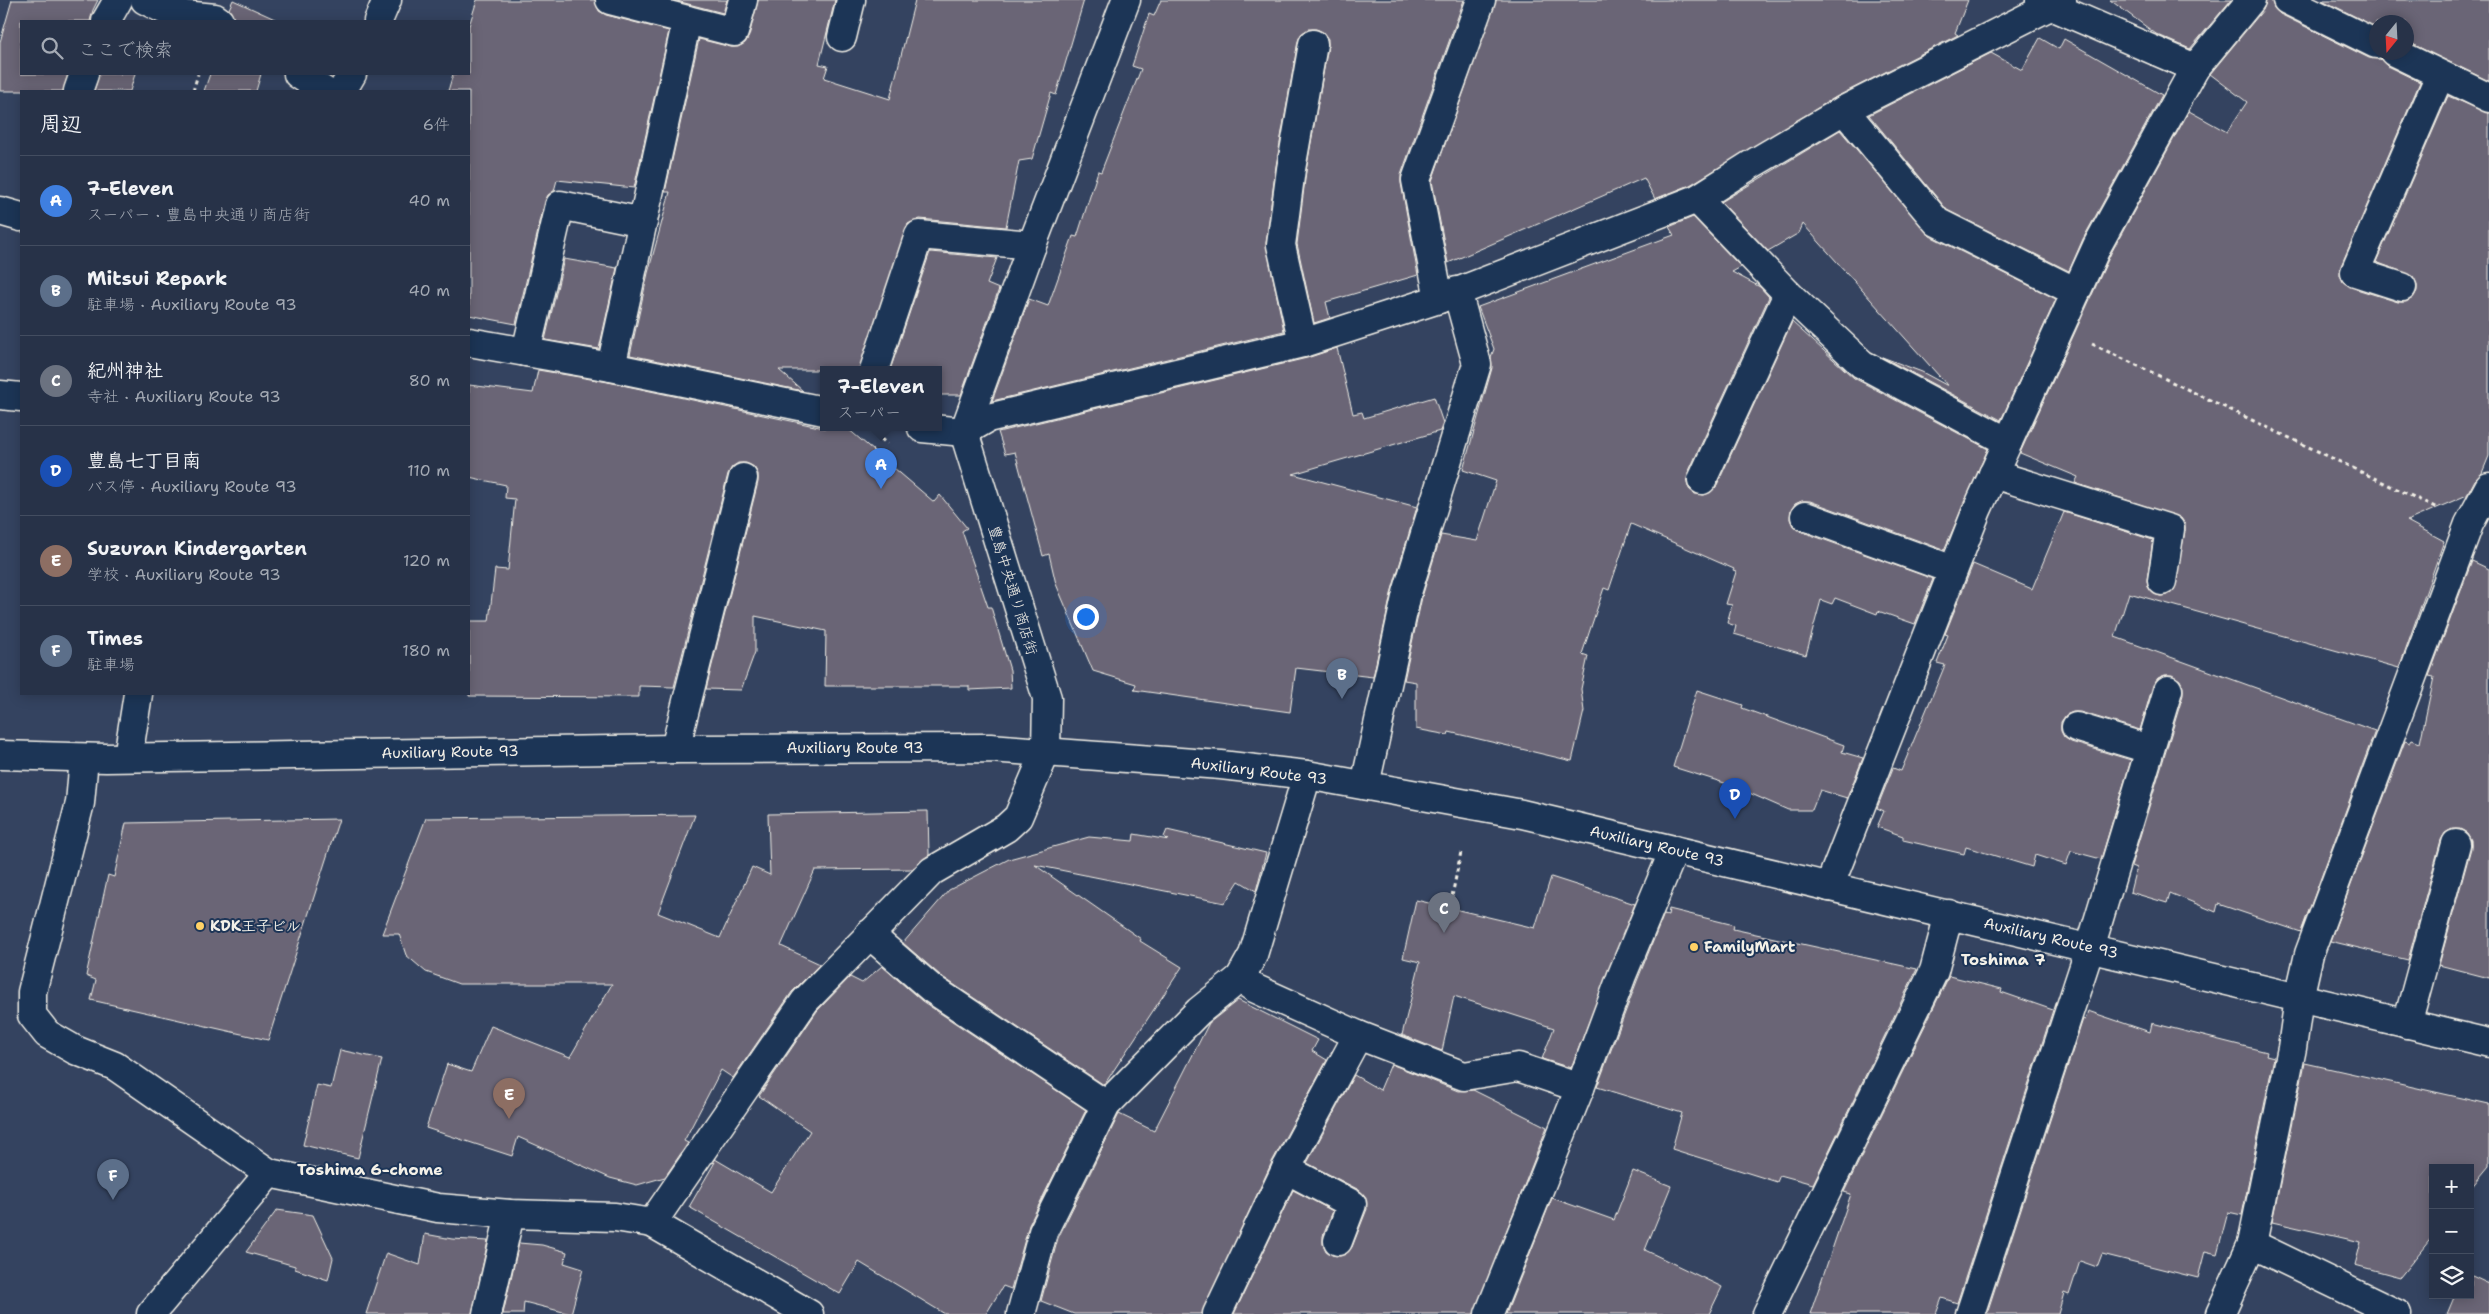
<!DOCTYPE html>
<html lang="ja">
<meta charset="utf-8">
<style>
:root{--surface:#273248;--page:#333e52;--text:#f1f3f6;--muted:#a4aab4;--line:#434d60;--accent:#8c9099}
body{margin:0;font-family:"Shantell Sans","Klee One",sans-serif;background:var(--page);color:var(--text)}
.controls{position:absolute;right:15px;bottom:15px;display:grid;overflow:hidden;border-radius:0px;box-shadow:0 2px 12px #0003}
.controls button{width:45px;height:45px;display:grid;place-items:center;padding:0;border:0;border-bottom:1px solid var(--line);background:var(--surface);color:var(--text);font:25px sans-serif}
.compass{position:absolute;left:2369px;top:15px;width:45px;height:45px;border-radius:50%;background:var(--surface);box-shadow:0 2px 12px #0003;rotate:198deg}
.you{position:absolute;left:1085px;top:616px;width:18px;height:18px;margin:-12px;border:4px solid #fff;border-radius:50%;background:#1a73e8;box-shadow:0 0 0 8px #1a73e833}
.badge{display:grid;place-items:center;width:32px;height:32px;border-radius:50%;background:var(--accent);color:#fff;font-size:16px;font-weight:700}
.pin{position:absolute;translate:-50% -41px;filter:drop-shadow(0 1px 2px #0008)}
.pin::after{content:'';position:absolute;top:26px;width:18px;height:15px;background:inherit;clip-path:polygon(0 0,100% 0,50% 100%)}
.popup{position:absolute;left:820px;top:366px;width:122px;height:65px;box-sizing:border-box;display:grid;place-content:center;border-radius:0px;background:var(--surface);filter:drop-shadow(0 1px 4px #0005);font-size:16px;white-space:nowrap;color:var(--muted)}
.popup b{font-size:19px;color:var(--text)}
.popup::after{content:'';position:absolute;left:50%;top:100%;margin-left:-10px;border:10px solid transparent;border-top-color:var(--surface)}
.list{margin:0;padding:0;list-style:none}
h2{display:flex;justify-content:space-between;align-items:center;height:65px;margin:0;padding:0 20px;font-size:21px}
h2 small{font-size:16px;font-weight:400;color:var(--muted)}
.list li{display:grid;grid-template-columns:32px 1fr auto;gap:15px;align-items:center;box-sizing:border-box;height:90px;padding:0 20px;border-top:1px solid var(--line)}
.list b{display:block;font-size:19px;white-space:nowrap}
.list p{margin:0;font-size:16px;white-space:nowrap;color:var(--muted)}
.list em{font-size:16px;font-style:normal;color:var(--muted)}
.icon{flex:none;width:28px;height:28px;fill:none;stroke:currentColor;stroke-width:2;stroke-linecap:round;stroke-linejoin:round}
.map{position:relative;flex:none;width:2489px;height:1314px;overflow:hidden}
.search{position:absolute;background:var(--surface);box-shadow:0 2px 12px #0003;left:20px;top:20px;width:450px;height:55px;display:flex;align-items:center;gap:12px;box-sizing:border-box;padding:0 18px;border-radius:0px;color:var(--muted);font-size:19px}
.panel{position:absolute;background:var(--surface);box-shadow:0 2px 12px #0003;left:20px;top:90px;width:450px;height:605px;border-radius:0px}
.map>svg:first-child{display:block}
.building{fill:#6a6576;stroke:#f4f1e8}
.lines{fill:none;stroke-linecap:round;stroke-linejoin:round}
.minor-casing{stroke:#f4f1e8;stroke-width:31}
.path{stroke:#f4f1e8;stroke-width:3;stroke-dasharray:4 4;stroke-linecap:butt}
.minor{stroke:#1d3557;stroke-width:28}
.poi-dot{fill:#ffd166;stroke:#1d3557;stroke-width:2}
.labels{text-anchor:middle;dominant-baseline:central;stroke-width:4;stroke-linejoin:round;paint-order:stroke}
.street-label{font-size:15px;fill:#f4f1e8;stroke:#1d3557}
.poi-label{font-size:15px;font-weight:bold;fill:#f4f1e8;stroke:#1d3557;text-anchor:start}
.neighbourhood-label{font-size:16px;font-weight:bold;fill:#f4f1e8;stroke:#1d3557}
</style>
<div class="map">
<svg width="2489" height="1314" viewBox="0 0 2489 1314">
<rect width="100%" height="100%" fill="#344360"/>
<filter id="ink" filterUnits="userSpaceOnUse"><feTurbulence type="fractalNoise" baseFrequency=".02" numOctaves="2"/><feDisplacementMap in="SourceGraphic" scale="10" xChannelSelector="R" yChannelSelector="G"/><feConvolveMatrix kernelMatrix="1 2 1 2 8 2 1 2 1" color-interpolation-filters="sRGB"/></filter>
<g filter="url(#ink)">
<g class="building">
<polygon points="12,0 98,0 93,10 90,21 21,21 21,74 68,74 63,91 0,91 0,42"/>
<polygon points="233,0 277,20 277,21 234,21 229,9"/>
<polygon points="477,0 595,0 599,11 606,15 669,31 634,188 557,180 554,191 548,195 545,201 516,324 469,315 469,91 448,91 453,74 469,74 469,26"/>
<polygon points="673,0 727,0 723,13"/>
<polygon points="758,0 835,0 819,64 828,66 824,78 890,99 915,0 1084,0 1056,95 1051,93 1032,159 1019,161 1006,227 920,219 908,224 859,370 779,370 803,391 630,355 648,273 670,192 665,192 699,39 731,47 738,47 745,43 749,36"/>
<polygon points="1161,0 1464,0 1401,175 1401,183 1418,275 1326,302 1330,318 1314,323 1297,244 1306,171 1328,46 1328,39 1323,32 1316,29 1308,29 1301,34 1298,41 1276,166 1266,243 1284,331 992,401 1029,299 1048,306 1073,236 1077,237 1098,171 1101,172 1141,69 1132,66 1149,14 1154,16"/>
<polygon points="1496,0 1968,0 1955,33 1958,35 1836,97 1690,185 1655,199 1644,178 1448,263 1432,181"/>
<polygon points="2110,0 2231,0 2190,49 2156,34"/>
<polygon points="2266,0 2272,0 2274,8 2280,14 2369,58 2380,59 2387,66 2420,82 2341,266 2340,275 2343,282 2350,287 2398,302 2406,302 2413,298 2417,291 2417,284 2413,276 2376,262 2448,96 2489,113 2489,456 2482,473 2475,480 2467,495 2407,521 2444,541 2399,668 2129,593 2115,637 2375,731 2301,932 2218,904 2216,912 2170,893 2167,903 2130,892 2136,868 2131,866 2183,695 2183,687 2180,680 2172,675 2165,675 2158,678 2153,685 2140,730 2080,712 2073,712 2066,715 2061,722 2061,731 2064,737 2071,742 2131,760 2101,859 2071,851 2066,865 2035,855 2032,867 1966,847 1964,854 1903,840 1903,836 1877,827 1884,811 1877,808 1893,768 1901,771 1945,665 1937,663 1948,635 1945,634 1973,564 2032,589 2064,512 2153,540 2147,579 2148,587 2153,593 2160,596 2168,595 2174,590 2185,531 2185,524 2181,518 2075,483 2078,477 2020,453 2111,253 2189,111 2227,132 2247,102 2210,74 2263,10"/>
<polygon points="2322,0 2489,0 2489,81 2406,41 2406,22 2376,22 2376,27"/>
<polygon points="2040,38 2059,49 2064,39 2162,95 2083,239 2069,271 1947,210 1869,115 1991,53 2022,70"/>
<polygon points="99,74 135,74 130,91 94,91"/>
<polygon points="210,74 261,74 256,91 204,91"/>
<polygon points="1840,130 1930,236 2056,299 2001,420 1882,357 1922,372 1948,386 1803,224 1799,233 1768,251 1721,202"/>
<polygon points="1693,217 1741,267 1732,272 1760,287 1769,297 1688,473 1687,482 1689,489 1695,494 1704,495 1711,492 1716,487 1792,322 1854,378 1988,449 1944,550 1810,501 1802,501 1795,504 1791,510 1790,519 1793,526 1800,531 1933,579 1915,624 1878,611 1877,614 1835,598 1832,604 1821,600 1806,655 1734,634 1736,626 1727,623 1732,605 1726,604 1736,572 1733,571 1734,569 1631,524 1609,590 1604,588 1582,654 1588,656 1581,689 1584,711 1572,761 1449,732 1448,735 1416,729 1416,682 1404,680 1422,597 1441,535 1477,541 1496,481 1463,470 1492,368 1491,357 1494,349 1478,307 1674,235 1669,227"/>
<polygon points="930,252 997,258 987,284 999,289 961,395 938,395 938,370 890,370"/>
<polygon points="564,259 617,268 599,349 545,340"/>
<polygon points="1337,348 1353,414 1362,412 1364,418 1434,397 1443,423 1440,431 1293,474 1417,507 1392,590 1373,677 1296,668 1290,712 1134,690 1136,684 1093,671 1056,584 1049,554 1043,556 1015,452 1005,454 998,432 1307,358"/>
<polygon points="538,370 608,382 824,428 847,428 934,502 940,495 967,528 962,531 988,607 991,607 1010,670 1011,688 969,690 969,686 825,686 826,631 755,616 755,652 741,690 706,689 758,482 758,474 754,467 746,463 738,463 732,467 728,474 674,687 639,686 639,697 469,696 469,621 489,621 495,569 508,570 515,499 505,498 506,485 469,477 469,385 533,393"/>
<polygon points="2472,561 2489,569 2489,978 2439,965 2471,848 2471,840 2467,833 2460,829 2452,829 2445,833 2441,840 2408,960 2330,941 2405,741 2410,743 2412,740 2420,743 2434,677 2429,676"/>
<polygon points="1697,690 1743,705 1742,708 1844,745 1842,752 1863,758 1847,798 1820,790 1812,810 1788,810 1731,785 1673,767"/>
<polygon points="928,811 929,855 912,869 815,870 781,946 820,964 792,992 733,1078 721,1070 684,1141 688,1143 665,1177 637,1185 610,1178 518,1137 512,1156 426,1128 447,1064 471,1072 491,1026 570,1057 612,984 459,984 426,972 406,955 399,934 382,934 426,818 695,815 658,913 720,938 752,867 770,875 768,814"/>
<polygon points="339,819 268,1040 91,1000 96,980 86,976 108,875 114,877 126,823"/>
<polygon points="1167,830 1266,853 1256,891 1239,881 1225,903 1035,865 1141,939 1140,941 1182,967 1104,1085 941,976 903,943 949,890 1009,859 1089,837 1133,841 1134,834 1169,840 1164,837"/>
<polygon points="1551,877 1635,904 1571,1068 1542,1059 1554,1028 1454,996 1442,1051 1402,1035 1420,962 1403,958 1416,900 1535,928"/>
<polygon points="1669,909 1734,925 1733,929 1917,969 1813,1184 1780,1175 1777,1182 1672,1149 1682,1113 1597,1087 1637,981 1664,914 1668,915"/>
<polygon points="882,966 922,1001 1086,1110 1029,1225 1011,1289 1003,1286 986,1314 945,1314 859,1262 840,1294 689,1207 715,1162 712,1163 715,1159 771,1192 810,1131 759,1096 817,1011 850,977 862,983"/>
<polygon points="1949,976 2002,989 2001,992 2053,1010 1957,1303 1942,1298 1936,1314 1810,1314 1851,1194 1844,1192"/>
<polygon points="1238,1000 1318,1040 1312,1051 1327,1060 1272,1162 1202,1314 1074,1314 1041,1301 1058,1238 1119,1114 1154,1131 1209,1023"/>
<polygon points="2088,1011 2150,1032 2152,1023 2267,1052 2266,1055 2274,1057 2242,1215 2228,1212 2217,1254 2205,1251 2198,1278 2102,1254 2097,1267 2080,1261 2069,1295 2064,1293 2058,1314 1989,1314 1987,1313 2083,1019 2085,1020"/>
<polygon points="340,1050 382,1059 358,1158 303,1145 317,1085 331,1088"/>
<polygon points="2305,1063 2489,1104 2489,1166 2470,1189 2470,1168 2433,1168 2433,1236 2400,1277 2355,1265 2361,1242 2272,1222"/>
<polygon points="1391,1064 1458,1091 1473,1090 1547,1127 1474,1314 1234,1314 1293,1190 1333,1211 1323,1236 1323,1244 1326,1251 1332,1255 1340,1256 1347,1253 1352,1247 1367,1209 1365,1196 1359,1190 1307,1163 1354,1075 1380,1090"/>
<polygon points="1633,1171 1671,1186 1645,1250 1722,1287 1709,1314 1506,1314 1552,1198 1614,1220"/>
<polygon points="277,1210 313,1215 333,1258 328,1280 295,1269 295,1266 246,1252"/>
<polygon points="425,1234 452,1239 488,1241 472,1314 366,1314 386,1253 420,1265"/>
<polygon points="519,1243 542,1245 567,1252 564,1263 583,1269 571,1314 524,1302 523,1314 503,1314"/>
<polygon points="2470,1275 2489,1284 2489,1314 2447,1314 2455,1295 2470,1295"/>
</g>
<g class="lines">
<g class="minor-casing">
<g id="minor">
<polyline points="145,0 173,14 215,18 219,21"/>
<polyline points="610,0 734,32 743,0"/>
<polyline points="2287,0 2376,44"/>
<polyline points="2040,1 2195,68"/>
<polyline points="106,21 118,0"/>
<polyline points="378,21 387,0"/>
<polyline points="842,37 851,0"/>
<polyline points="2394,52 2489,98"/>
<polyline points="298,74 324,91"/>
<polyline points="78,91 84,74"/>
<polyline points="342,91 352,74"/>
<polyline points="1844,110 1937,222 2076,292"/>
<polyline points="1697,199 1788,294 1862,364 2008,442"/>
<polyline points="0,211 21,217"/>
<polyline points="2402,287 2355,272 2440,75"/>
<polyline points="1439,299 1416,180 1481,0"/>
<polyline points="469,342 611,367 824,411"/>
<polyline points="1303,343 1281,245 1291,169 1313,44"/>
<polyline points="526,352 560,205 643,222"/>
<polyline points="611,367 687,20"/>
<polyline points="874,370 919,235 1032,245"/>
<polyline points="0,395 21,397"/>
<polyline points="922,428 964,432 988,418 1303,343 1439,299 1697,199 1752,164 1844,110 2062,0"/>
<polyline points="964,432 1032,245 1126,0"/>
<polyline points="1993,474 2170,529 2162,581"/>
<polyline points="1702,480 1788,294"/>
<polyline points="1805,516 1953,570"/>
<polyline points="2076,727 2149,749"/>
<polyline points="675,749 743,478"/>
<polyline points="0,755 106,758 675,749 990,748 1221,765 1307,775 1522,814 2489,1043"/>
<polyline points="128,757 138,694"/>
<polyline points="84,758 80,803 32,992 32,1015 47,1034 75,1050 115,1066 269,1173 438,1208 510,1214 615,1217 652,1223 809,1314"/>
<polyline points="1365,785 1407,593 1477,364 1457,291"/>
<polyline points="1829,887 1977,510 2097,246 2195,68 2251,0"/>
<polyline points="869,934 931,988 1106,1105"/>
<polyline points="1240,978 1254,988 1358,1035 1464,1076 1518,1067 1580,1088"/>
<polyline points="2407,1024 2456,844"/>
<polyline points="1286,1169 1352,1204 1338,1241"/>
<polyline points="652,1223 805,1001 932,871 1006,828 1018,817 1046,751 1047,698 964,432"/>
<polyline points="2252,1244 2397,1314"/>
<polyline points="151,1314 269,1173"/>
<polyline points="487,1314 510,1214"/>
<polyline points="1021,1314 1043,1232 1106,1105 1199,1011 1240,978 1253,955 1307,775"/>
<polyline points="1217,1314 1286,1169 1358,1035"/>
<polyline points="1489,1314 1580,1088 1622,975 1674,850"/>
<polyline points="1767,1314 1934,971 1949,914"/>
<polyline points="1970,1314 2090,948 2168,690"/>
<polyline points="2220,1314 2252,1244 2292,1048 2299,998 2309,954 2469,524 2489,487"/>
</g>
</g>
<g class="path">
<polyline points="193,91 198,74"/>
<polyline points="2092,344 2437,508"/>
<polyline points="869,428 887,444"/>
<polyline points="1452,896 1461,852"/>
</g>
<use href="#minor" class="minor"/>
</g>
</g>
<g class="poi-dot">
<circle cx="200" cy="926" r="5"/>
<circle cx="1694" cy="947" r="5"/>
</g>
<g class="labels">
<g class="street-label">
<text transform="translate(1013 590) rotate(73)">豊島中央通り商店街</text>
<text x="855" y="748">Auxiliary Route 93</text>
<text transform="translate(450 752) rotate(-1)">Auxiliary Route 93</text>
<text transform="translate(1259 771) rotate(7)">Auxiliary Route 93</text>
<text transform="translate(1657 846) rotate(13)">Auxiliary Route 93</text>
<text transform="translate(2051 938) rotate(13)">Auxiliary Route 93</text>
</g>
<g class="poi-label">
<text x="210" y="926">KDK王子ビル</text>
<text x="1704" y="947">FamilyMart</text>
</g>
<g class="neighbourhood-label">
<text x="2003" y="959">Toshima 7</text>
<text x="370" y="1169">Toshima 6-chome</text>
</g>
</g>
</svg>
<div class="controls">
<button>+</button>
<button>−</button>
<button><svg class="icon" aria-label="layers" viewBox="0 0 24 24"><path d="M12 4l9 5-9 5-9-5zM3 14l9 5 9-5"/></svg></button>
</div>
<svg class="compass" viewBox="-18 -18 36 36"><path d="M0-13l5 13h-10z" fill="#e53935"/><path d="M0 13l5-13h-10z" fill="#a4aab4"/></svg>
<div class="you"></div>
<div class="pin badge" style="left:881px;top:489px;background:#3f7fe0">A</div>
<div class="popup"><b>7-Eleven</b>スーパー</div>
<div class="pin badge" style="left:1342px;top:699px;background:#5c6f8a">B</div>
<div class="pin badge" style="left:1444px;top:933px;background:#6b7280">C</div>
<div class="pin badge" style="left:1735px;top:819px;background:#1a4fb4">D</div>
<div class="pin badge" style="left:509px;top:1119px;background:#8d6e63">E</div>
<div class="pin badge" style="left:113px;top:1200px;background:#5c6f8a">F</div>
<div class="search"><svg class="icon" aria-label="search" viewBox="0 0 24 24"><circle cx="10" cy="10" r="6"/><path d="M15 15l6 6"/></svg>ここで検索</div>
<section class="panel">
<h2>周辺<small>6件</small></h2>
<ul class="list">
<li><span class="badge" style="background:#3f7fe0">A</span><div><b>7-Eleven</b><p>スーパー · 豊島中央通り商店街</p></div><em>40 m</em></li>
<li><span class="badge" style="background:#5c6f8a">B</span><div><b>Mitsui Repark</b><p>駐車場 · Auxiliary Route 93</p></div><em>40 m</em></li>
<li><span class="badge" style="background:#6b7280">C</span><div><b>紀州神社</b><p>寺社 · Auxiliary Route 93</p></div><em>80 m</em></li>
<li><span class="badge" style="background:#1a4fb4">D</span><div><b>豊島七丁目南</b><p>バス停 · Auxiliary Route 93</p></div><em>110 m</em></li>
<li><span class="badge" style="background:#8d6e63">E</span><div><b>Suzuran Kindergarten</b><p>学校 · Auxiliary Route 93</p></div><em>120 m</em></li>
<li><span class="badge" style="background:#5c6f8a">F</span><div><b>Times</b><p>駐車場</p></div><em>180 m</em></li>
</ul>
</section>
</div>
